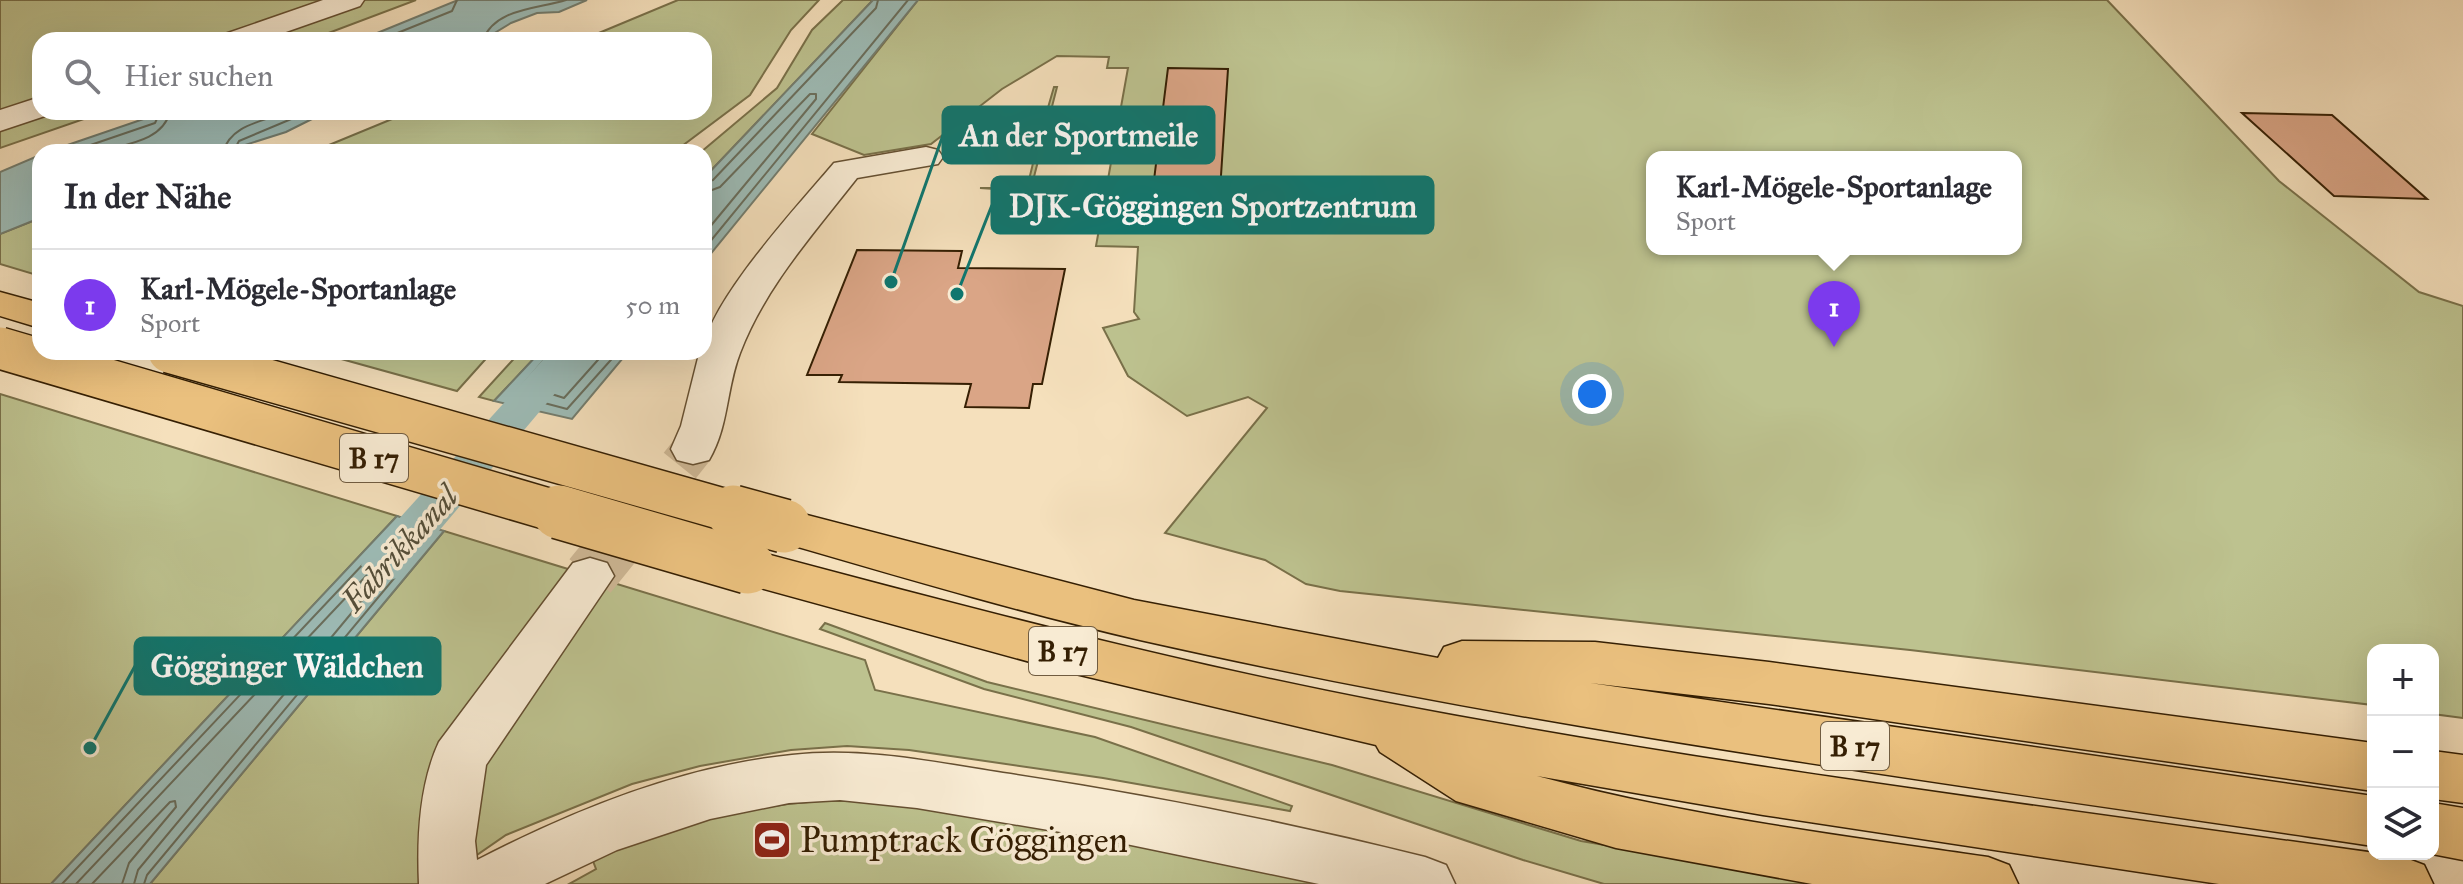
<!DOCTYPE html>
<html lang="de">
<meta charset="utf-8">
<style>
:root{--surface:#fff;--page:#f2f2f3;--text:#2b2b33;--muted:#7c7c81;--line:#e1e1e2;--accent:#7c3aed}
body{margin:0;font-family:"IM FELL Great Primer",serif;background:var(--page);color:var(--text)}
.controls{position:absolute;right:24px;bottom:24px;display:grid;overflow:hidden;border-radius:16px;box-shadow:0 8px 32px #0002}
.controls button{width:72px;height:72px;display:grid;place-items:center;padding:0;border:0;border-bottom:2px solid var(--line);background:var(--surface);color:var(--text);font:40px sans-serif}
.you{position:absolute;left:1592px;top:394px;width:28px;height:28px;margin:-20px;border:6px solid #fff;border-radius:50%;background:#1a73e8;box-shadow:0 0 0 12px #1a73e833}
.badge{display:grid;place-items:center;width:52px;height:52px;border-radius:50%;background:var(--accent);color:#fff;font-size:26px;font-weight:700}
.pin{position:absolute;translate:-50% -66px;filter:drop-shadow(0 2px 4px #0008)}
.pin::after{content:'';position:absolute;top:42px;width:28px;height:24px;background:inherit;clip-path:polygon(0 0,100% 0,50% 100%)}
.popup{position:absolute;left:1646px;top:151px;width:376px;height:104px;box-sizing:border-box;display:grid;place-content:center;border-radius:16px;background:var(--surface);filter:drop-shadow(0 2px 6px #0005);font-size:26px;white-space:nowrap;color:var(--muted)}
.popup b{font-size:30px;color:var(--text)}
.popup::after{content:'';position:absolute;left:50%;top:100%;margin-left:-16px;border:16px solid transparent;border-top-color:var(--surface)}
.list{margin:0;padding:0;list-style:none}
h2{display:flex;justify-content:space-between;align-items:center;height:104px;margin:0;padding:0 32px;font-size:34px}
h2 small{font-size:26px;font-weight:400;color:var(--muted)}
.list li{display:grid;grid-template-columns:52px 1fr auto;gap:24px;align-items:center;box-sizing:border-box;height:112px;padding:0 32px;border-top:2px solid var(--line)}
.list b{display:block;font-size:30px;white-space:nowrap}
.list p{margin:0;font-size:26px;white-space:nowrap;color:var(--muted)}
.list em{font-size:26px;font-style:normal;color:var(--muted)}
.icon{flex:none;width:44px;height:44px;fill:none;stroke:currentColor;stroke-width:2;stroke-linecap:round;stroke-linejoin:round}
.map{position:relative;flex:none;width:2463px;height:884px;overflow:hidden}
.search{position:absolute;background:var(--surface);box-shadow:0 8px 32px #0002;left:32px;top:32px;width:680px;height:88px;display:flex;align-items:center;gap:20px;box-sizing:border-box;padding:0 28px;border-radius:24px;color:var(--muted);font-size:30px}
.panel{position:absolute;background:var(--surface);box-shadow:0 8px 32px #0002;left:32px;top:144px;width:680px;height:216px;border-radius:24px}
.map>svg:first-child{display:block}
.green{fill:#bdc28f;stroke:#797049;stroke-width:2;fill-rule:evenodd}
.water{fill:#9dbcb7;stroke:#737d6f;stroke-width:2}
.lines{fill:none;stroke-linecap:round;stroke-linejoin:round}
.shore{stroke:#696e5d;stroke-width:2}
.canal{fill:#9dbcb7;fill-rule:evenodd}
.building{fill:#daa586;stroke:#351f03;stroke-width:2}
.minor-tunnel-far1{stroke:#cfb997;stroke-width:41;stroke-dasharray:41 21;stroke-linecap:butt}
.minor-tunnel{stroke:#cfb997;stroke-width:53;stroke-dasharray:53 26;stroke-linecap:butt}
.minor-casing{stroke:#654f31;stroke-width:3}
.highway-casing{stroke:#351f03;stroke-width:3}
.minor{fill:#f8ebd3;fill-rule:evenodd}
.highway{fill:#eac07e;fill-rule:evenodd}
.highway-bridge-far1-casing{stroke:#351f03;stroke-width:44;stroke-linecap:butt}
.highway-bridge-casing{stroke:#351f03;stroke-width:56;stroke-linecap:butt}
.highway-bridge-far1{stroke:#eac07e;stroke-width:41}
.highway-bridge{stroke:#eac07e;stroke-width:53}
.labels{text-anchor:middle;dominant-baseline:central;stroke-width:7;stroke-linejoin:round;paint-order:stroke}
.shield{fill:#f8ebd3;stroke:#705c41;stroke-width:2}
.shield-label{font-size:28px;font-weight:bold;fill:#351f03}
.water-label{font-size:32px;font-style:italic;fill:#544e39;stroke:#f8ebd3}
.near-poi-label{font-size:36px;fill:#351f03;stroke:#f8ebd3;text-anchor:start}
.leader{fill:none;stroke:#0f766e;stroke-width:3}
.callout-dot{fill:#0f766e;stroke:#f8ebd3;stroke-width:3}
.callout{fill:#0f766e;stroke:#0f766e;stroke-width:3}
.callout-label{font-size:32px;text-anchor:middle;font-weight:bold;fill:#fff}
</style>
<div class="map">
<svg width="2463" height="884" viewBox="0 0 2463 884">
<rect width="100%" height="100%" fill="#f5e0bc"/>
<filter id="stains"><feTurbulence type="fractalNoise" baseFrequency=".0025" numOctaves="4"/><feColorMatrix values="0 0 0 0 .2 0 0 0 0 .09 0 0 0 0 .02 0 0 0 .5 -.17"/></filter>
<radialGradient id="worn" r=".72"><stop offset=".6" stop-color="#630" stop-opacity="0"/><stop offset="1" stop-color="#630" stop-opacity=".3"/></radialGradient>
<g class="green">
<polygon points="0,0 334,0 217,40 40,40 40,101 0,115"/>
<polygon points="360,0 416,0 310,40 245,40"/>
<polygon points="678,0 819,0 791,30 750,95 674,152 312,152 409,112 704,112 704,40 582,40"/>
<polygon points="843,0 873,0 704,178 704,152 701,152 777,88 812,30"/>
<path d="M918 0H2107L2279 181 2419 292 2463 306V718L2433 714V650H2373V705L1910 650 1340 591 1306 584 1265 560 1165 533 1267 408 1248 397 1187 416 1128 376 1103 328 1139 319 1134 312 1138 247 1096 246 1128 68H1107L1109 57 1057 56 1002 89 931 144 864 155 812 134ZM1652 157H2016V249H1652Z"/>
<polygon points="1054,87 1057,87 1027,204 1022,203 1024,191 980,188 1027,188 1036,151 980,151 980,148 1038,148 1047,114 1014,113 1047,111"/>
<polygon points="40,112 104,112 0,148 0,125"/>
<polygon points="40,218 40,276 0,264 0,234"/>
<polygon points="316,352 492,352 457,391"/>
<polygon points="520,352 540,352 494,401 479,397"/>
<polygon points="0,394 397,516 51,884 0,884"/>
<polygon points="444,531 865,660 875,690 1095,737 1292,806 1290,811 1103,778 909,750 847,746 791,750 700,766 632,784 506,835 435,884 150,884"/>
<polygon points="825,623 987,682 1332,765 1581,841 1835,884 1604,884 1523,860 1131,727 984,689 820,629"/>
<path d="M819 801H876L1089 833 1330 884H569L596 869 593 861C664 826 740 807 819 801Z"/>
</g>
<g class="water">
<polygon points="458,0 587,0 559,12 537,13 511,23 483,40 360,40"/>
<polygon points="873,0 918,0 704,262 704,178"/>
<polygon points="164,112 326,112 286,132 223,152 47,152"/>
<polygon points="40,155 40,218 0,234 0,172"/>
<polygon points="540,352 628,352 572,419 494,401"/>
<polygon points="397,516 444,531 150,884 51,884"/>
</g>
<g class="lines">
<g class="shore">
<polyline points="380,40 452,11 457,0"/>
<path d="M483 40C495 8 538 9 566 0"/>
<polyline points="70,152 155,123 160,112"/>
<path d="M99 152C124 144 162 142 170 112"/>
<path d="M223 152C231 124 263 122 286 112"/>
<polyline points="233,152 239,141 308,112"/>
<polyline points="704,183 713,180 876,8 878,0"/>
<polyline points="704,193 720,187 810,94 816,94 816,99 704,234"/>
<polyline points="704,249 908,0"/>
<polyline points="545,352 544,360 514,395 567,409 618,352"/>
<polyline points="555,352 553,364 533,388 564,398 605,352"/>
<polyline points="62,884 398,527 425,534 426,540 147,875 144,884"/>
<polyline points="76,884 401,539 408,539 408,545 138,870 134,884"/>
<polyline points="92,884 170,802 175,801 176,807 129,863 122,884"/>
</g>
<polygon class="canal" points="550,352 590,352 400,577 384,582 368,577 361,565 368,553"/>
</g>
<g class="building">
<polygon points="1168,68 1228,69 1218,221 1149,220"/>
<polygon points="2242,113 2332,115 2427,199 2334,196"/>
<polygon points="857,250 962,251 958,268 1065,269 1042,384 1033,384 1029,408 965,407 971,384 839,382 842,375 807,375"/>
</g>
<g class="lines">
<polyline class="minor-tunnel-far1" points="641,514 693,449"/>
<polyline class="minor-tunnel" points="590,576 642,512"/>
<g class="minor-casing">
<g id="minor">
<polygon points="323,0 364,0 360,6 263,40 220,40 225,34"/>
<polygon points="40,97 40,112 51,114 0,131 0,110"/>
<path d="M926 147 938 150 943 157 938 164 857 178C814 233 765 287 740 353 726 389 729 426 709 460L693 464 677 460 671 449 681 426 699 354 704 352C704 306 803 200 834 163Z"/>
<path d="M590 558 607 563 614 576 486 765 475 841 477 860C574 810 682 766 792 755 863 747 933 762 1003 773 1145 794 1285 822 1425 857L1446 865 1455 884H1319L1102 839 917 808 840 800 789 803 710 819 617 850 545 884H419C417 838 419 785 439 742L573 563Z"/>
</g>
</g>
<g class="highway-casing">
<g id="highway">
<polygon points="0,292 40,303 40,328 0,316"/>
<path d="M784 509 1134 600 1438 658 1444 647 1462 641 1595 642 1769 662 2373 743V791L1769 704 1590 683 2373 796V846C1961 785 1547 732 1140 640 1015 611 891 574 767 538L760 526 767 514Z"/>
<path d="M748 549C958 605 1169 661 1382 702 1720 767 2065 809 2403 857L2424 865 2433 884H2219L1763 815 1537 776C1684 816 1837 835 1988 857L2009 865 2018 884H1812L1616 848 1456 801 1380 752 1376 745 1063 671 731 580 724 567 731 554Z"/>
<polygon points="2433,751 2463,755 2463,803 2433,799"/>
<polygon points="2433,803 2463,808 2463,860 2432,854"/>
</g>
</g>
<use href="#minor" class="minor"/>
<use href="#highway" class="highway"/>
<g class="highway-bridge-far1-casing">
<g id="highway-bridge-far1">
<polyline points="0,348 565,514"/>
<polyline points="169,352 740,514"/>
</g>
</g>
<g class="highway-bridge-casing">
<g id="highway-bridge">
<polyline points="559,512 748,567"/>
<polyline points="733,512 784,526"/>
</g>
</g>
<use href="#highway-bridge-far1" class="highway-bridge-far1"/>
<use href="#highway-bridge" class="highway-bridge"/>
</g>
<defs>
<g id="stadium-square" transform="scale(2)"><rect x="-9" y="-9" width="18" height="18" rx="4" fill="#8f2418" stroke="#f8ebd3"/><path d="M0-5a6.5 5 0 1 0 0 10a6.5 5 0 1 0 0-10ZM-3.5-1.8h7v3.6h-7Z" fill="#fff"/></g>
</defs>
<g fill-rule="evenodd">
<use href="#stadium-square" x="772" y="840"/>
</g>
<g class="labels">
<g class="shield">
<rect x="340" y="434" width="68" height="48" rx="6"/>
<rect x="1029" y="627" width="68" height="48" rx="6"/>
<rect x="1821" y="722" width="68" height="48" rx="6"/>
</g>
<g class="shield-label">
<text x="374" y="458">B 17</text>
<text x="1063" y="651">B 17</text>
<text x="1855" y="746">B 17</text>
</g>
<g class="water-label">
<text transform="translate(400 549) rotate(-48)">Fabrikkanal</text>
</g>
<g class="near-poi-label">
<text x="800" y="840">Pumptrack Göggingen</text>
</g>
</g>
<path class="leader" d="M891 282L943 135M957 294L992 205M90 748L135 666"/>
<g class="callout-dot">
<circle cx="891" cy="282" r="8"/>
<circle cx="957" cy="294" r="8"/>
<circle cx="90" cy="748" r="8"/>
</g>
<g class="callout">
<rect x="943" y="107" width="271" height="56" rx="8"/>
<rect x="992" y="177" width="441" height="56" rx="8"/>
<rect x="135" y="638" width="305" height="56" rx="8"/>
</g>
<g class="callout-label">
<text x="1079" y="146">An der Sportmeile</text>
<text x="1213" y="217">DJK-Göggingen Sportzentrum</text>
<text x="287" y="677">Gögginger Wäldchen</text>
</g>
<rect width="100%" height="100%" filter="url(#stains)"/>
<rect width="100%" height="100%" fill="url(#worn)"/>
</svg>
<div class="controls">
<button>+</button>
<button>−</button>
<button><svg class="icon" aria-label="layers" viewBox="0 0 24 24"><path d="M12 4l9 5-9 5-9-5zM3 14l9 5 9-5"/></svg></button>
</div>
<div class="you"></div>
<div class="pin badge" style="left:1834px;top:347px">1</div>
<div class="popup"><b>Karl-Mögele-Sportanlage</b>Sport</div>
<div class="search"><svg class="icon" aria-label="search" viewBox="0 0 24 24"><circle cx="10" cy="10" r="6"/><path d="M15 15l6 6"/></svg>Hier suchen</div>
<section class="panel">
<h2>In der Nähe<small></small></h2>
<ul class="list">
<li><span class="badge">1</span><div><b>Karl-Mögele-Sportanlage</b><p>Sport</p></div><em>50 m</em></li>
</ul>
</section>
</div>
